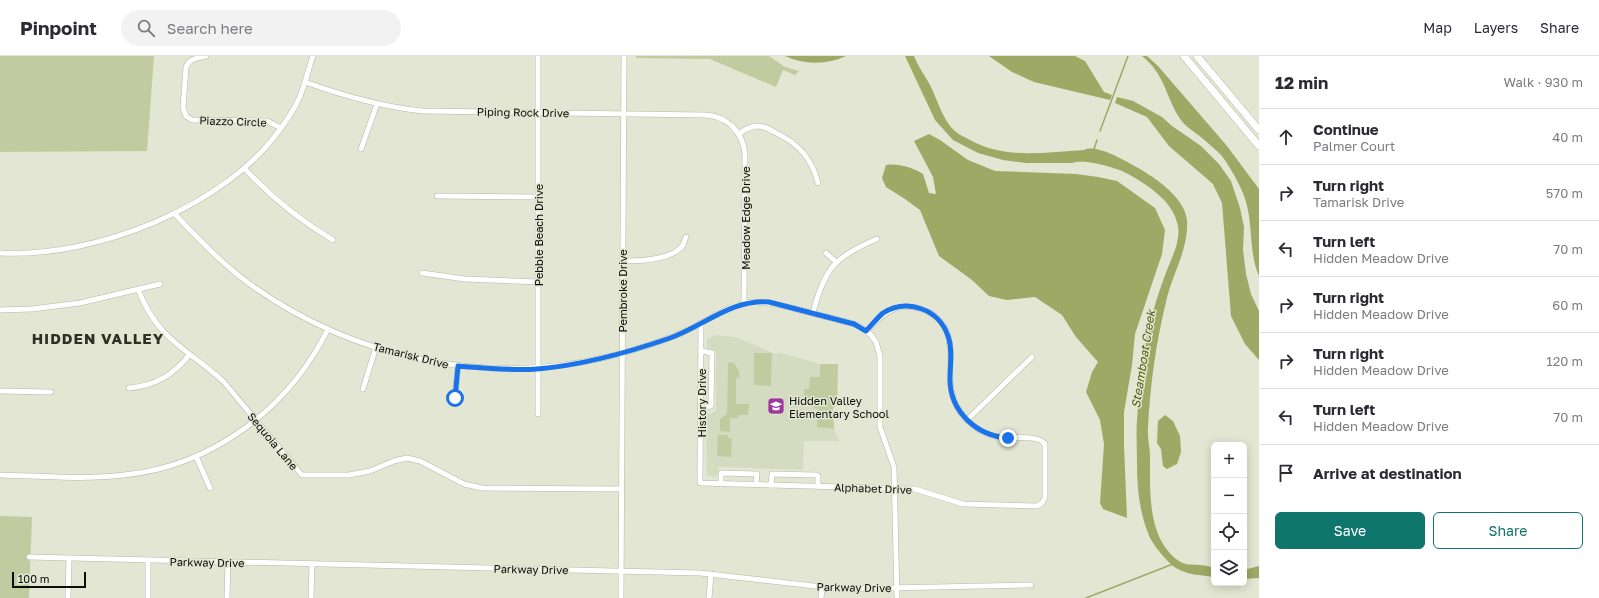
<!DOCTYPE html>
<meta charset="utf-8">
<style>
:root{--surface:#fff;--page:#f2f2f3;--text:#2b2b33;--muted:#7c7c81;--line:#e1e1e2;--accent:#0f766e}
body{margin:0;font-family:"Golos Text",sans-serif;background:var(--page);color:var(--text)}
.controls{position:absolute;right:12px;bottom:12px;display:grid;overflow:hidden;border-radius:6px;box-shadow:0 2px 10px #0003}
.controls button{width:36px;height:36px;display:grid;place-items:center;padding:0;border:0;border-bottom:1px solid var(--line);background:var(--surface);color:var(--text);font:20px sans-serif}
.scale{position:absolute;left:12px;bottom:10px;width:74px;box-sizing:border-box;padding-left:4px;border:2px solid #0b0d07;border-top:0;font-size:11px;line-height:14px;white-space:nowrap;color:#0b0d07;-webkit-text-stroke:3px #e2e6d2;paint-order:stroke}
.stop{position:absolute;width:12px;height:12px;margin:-9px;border:3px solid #1a73e8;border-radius:50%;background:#fff}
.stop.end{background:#1a73e8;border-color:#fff;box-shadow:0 1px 4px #0008}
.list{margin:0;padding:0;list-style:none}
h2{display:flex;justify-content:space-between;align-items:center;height:52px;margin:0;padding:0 16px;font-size:17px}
h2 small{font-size:13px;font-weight:400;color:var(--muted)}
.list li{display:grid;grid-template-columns:26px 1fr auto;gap:12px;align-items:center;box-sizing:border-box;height:56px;padding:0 16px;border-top:1px solid var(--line)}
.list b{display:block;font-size:15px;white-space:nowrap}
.list p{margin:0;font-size:13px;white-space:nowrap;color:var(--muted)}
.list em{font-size:13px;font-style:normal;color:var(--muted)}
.actions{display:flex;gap:8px;padding:12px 16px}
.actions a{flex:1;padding:9px 0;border:1px solid var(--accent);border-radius:6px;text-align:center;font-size:14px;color:var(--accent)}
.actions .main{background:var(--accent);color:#fff}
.icon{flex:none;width:22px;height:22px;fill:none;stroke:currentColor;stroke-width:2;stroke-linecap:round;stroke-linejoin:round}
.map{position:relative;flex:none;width:1259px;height:542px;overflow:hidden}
header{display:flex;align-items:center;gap:24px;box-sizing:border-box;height:56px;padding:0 20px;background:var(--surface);border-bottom:1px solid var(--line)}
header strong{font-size:19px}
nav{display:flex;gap:22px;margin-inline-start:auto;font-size:14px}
.search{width:280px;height:36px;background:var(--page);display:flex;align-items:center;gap:10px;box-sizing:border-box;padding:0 14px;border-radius:22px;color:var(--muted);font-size:15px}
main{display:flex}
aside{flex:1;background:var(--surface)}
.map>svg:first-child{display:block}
.built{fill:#d5dbc0}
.green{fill:#c2cba0}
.water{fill:#9da964}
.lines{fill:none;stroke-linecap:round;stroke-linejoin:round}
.stream{stroke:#9da964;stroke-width:1.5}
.minor-casing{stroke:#b4b8a5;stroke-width:6}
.major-casing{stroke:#b4b8a5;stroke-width:8}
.minor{stroke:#fff;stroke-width:5}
.major{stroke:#fff;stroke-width:7}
.route{stroke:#1a73e8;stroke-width:5}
.labels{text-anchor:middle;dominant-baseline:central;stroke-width:3;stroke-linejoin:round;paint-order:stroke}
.street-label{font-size:11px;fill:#0b0d07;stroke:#e2e6d2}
.poi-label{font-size:11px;fill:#0b0d07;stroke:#e2e6d2;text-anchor:start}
.water-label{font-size:12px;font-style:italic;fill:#535d0d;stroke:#e2e6d2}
.district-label{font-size:15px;font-weight:bold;letter-spacing:1px;fill:#2e3121;stroke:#e2e6d2}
</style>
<header>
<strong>Pinpoint</strong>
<div class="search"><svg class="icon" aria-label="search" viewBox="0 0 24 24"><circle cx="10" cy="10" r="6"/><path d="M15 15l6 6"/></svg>Search here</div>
<nav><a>Map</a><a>Layers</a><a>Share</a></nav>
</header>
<main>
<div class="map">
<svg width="1259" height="542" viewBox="0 0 1259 542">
<rect width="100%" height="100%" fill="#e2e6d2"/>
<polygon class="built" points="715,279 736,281 775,298 781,297 820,308 838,308 837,349 833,352 834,373 839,385 804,385 803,414 719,411 717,420 715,421 707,419 706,360 716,355 716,295 707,292 707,283"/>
<g class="green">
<polygon points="0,0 154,0 147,95 0,96"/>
<polygon points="636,0 769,0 785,11 799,15 795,19 783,14 776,31 710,3 636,2"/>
<polygon points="754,297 772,297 771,330 754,329"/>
<path d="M733 306C737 311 741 316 739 322H736V348H749L748 359H738V362H730V376L720 375V363L727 358 728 307Z"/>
<polygon points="820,308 838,308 837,349 833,352 834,373 817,371 818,353 804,348 804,333 809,333 810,321 820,321"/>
<polygon points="718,379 728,379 728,382 732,382 731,401 717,400"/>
<polygon points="0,460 32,461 29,542 0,542"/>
</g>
<g class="water">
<path d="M785 0H846C827 9 804 9 785 0Z"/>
<path d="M905 0H914C918 10 925 20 930 29 937 43 941 58 950 70 957 79 967 82 976 87 1010 103 1047 96 1084 94 1095 88 1120 102 1131 108 1151 119 1184 139 1187 164 1189 193 1172 218 1166 246 1156 286 1150 330 1148 371 1147 381 1150 391 1150 401 1150 435 1147 483 1179 505 1186 510 1192 508 1199 509 1204 509 1209 511 1214 511V521C1201 519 1187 519 1176 512 1167 506 1151 487 1148 477 1139 454 1137 431 1137 406 1137 392 1136 378 1137 364 1138 346 1140 328 1143 310 1145 297 1145 284 1149 271 1153 255 1158 238 1164 222 1169 207 1181 187 1178 170 1173 145 1150 131 1130 119 1119 112 1084 102 1072 107H1027L1003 104 978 97 953 84 935 64Z"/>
<polygon points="989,0 1075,0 1085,5 1104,36 1112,39 1110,44 1034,26 1012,16"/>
<path d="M1142 0H1147L1158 10 1227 90 1259 133V220C1249 198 1253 170 1246 146 1243 133 1230 111 1222 100 1216 94 1208 87 1202 82 1195 76 1186 71 1181 64 1165 41 1166 19 1142 0Z"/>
<polygon points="1117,41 1133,45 1162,61 1172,70 1201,90 1219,108 1231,125 1240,152 1244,171 1243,194 1246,218 1251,238 1259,255 1259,304 1245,288 1231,260 1222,147 1213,128 1169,90 1147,61 1115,47"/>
<path d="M929 78 940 84 968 104 995 115 1076 118 1098 121 1117 125 1155 152 1165 174 1162 198 1135 278 1132 309 1124 356V390L1127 462 1103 453 1100 447 1104 388 1100 364 1086 336 1092 316 1098 306 1076 281 1062 259 1035 241 1007 244 989 240 972 224 939 200 920 154 905 143 886 131 882 122 886 109C899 107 913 112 923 118L929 137 936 138 933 121 914 85Z"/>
<polygon points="1165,359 1173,365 1180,380 1181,396 1177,408 1167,413 1163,410 1161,393 1157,387 1158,365"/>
<polygon points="1259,510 1259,522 1244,523 1244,514"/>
</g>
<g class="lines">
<g class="stream">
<polyline points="1100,75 1128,0"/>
<polyline points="1094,93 1097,84"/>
<polyline points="1086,542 1173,508"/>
</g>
<g class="minor-casing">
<g id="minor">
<path d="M206 0C197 2 190 2 186 11L183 52 186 60 192 64 267 65 281 72"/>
<path d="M305 26C344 40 382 51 423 55L705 59C727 60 742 75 745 97L744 247"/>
<path d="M739 78C744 74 749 71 756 70 763 70 770 73 776 77 798 87 812 102 818 127"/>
<polyline points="361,93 377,48"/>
<path d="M244 112C270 140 299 164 333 184"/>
<polyline points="437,140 539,141"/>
<path d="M174 157C197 182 220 206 247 226 350 301 483 331 607 301 635 294 662 286 688 274 709 264 729 248 752 246 767 245 782 250 796 253 816 258 835 263 854 268L861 271 871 279 876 286 880 300V371L894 411 897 542"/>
<path d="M0 197C95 202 226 151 281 72 290 60 299 46 303 32 307 21 309 11 313 0"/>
<polyline points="826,197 836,206"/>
<path d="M623 205C638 205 673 204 683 189 684 187 685 183 686 181"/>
<polyline points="422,217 465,223 538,226"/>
<path d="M138 233C157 283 186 292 223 325L302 419H349L370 415 394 405 407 402 420 405 464 428 482 432 621 433"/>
<polyline points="0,254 32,253 80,247 160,228"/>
<path d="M813 257C824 213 835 200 877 183"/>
<polyline points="701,267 700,427 915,433 963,448 1037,450 1042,447"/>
<path d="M867 275C879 261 892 248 913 251 921 252 928 255 935 260 958 278 947 307 951 332 953 345 959 357 969 366 977 374 988 379 998 381 1011 383 1038 378 1045 388V442L1042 447"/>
<path d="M129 332C154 330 174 319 189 299"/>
<polyline points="363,333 376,291"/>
<polyline points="0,335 51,336"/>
<polyline points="455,342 458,310"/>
<polyline points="701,352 711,350 712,297 701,295"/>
<polyline points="538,358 538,0"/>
<polyline points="967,364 1032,301"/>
<polyline points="196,400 210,432"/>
<path d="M0 419C41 420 83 424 124 419 213 410 289 352 328 273"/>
<polyline points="721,428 721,417 757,418 756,428"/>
<polyline points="771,429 772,418 816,419 818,420 818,430"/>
<polyline points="29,501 700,517 840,533 1031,529"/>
<polyline points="68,542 69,502"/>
<polyline points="148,542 148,504"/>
<polyline points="227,542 228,506"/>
<polyline points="311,542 312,508"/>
<polyline points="621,542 624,0"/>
<polyline points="709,542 711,518"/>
<polyline points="821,542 822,532"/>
</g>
</g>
<g class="major-casing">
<g id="major">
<polyline points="1184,0 1259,90"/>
<polyline points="1197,0 1259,74"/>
</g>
</g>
<use href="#minor" class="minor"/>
<use href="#major" class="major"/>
</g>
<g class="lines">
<path class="route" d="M455 342 458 310C484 312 511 315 537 313 583 309 627 297 670 282 704 270 731 243 769 246L854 268 866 275C872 269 877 262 883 257 907 242 939 253 948 280 953 293 950 309 950 323 950 356 977 380 1008 382"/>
</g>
<defs>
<g id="school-square" transform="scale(0.9)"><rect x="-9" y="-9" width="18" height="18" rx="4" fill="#9b389d" stroke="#e2e6d2"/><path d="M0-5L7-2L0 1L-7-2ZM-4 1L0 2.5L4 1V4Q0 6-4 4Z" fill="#fff"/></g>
</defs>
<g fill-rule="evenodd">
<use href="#school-square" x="776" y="350"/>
</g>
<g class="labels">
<g class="street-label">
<text transform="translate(523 56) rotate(1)">Piping Rock Drive</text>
<text transform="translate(233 65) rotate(2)">Piazzo Circle</text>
<text transform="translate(745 162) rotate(-90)">Meadow Edge Drive</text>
<text transform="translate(538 179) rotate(-90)">Pebble Beach Drive</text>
<text transform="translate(622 235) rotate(-90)">Pembroke Drive</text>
<text transform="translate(411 299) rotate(14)">Tamarisk Drive</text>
<text transform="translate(701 347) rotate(-90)">History Drive</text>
<text transform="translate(273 385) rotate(50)">Sequoia Lane</text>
<text transform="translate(873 432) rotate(2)">Alphabet Drive</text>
<text transform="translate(207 506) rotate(1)">Parkway Drive</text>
<text transform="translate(531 513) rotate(1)">Parkway Drive</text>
<text transform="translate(854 531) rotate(1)">Parkway Drive</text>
</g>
<g class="poi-label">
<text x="789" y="344">Hidden Valley<tspan x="789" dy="13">Elementary School</tspan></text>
</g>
<g class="water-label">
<text transform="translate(1143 303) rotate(-81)">Steamboat Creek</text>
</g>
<g class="district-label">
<text x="98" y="282">HIDDEN VALLEY</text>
</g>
</g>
</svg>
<div class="controls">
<button>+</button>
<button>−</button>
<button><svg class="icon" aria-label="locate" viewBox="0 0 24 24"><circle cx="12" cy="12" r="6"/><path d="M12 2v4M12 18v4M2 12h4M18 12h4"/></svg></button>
<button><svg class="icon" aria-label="layers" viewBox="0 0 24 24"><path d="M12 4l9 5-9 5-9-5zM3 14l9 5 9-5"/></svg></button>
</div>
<div class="scale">100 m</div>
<div class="stop" style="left:455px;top:342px"></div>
<div class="stop end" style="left:1008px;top:382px"></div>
</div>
<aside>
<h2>12 min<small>Walk · 930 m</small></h2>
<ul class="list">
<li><svg class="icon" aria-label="ahead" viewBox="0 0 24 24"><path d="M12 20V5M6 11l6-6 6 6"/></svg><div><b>Continue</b><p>Palmer Court</p></div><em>40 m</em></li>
<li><svg class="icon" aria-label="right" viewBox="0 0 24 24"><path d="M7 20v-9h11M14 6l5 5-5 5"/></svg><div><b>Turn right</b><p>Tamarisk Drive</p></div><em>570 m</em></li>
<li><svg class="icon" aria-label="left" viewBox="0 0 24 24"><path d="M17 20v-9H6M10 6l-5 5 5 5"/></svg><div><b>Turn left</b><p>Hidden Meadow Drive</p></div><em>70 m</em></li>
<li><svg class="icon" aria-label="right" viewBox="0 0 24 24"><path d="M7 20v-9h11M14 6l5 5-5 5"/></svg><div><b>Turn right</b><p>Hidden Meadow Drive</p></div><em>60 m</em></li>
<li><svg class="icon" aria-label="right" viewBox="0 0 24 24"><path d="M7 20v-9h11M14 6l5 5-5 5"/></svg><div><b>Turn right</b><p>Hidden Meadow Drive</p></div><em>120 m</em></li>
<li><svg class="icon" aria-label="left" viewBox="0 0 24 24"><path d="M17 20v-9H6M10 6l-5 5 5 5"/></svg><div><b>Turn left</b><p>Hidden Meadow Drive</p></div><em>70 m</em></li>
<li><svg class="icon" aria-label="arrive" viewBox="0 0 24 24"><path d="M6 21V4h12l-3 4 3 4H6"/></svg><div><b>Arrive at destination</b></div></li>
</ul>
<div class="actions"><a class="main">Save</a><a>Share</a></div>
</aside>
</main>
